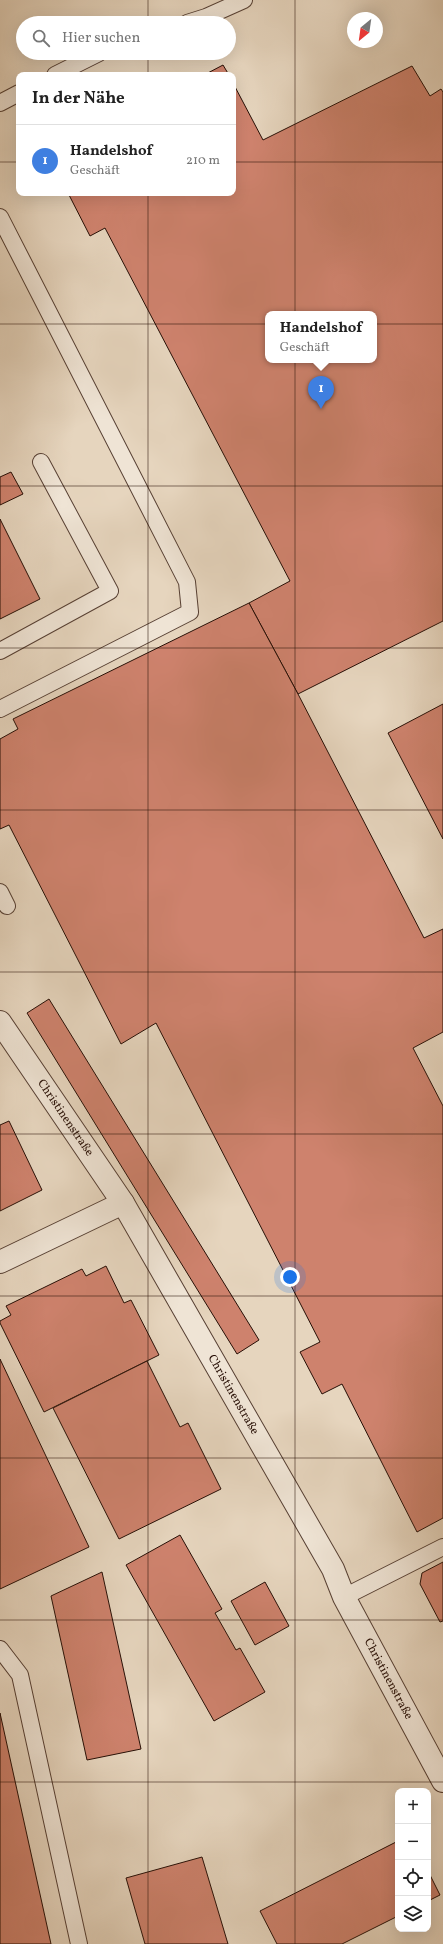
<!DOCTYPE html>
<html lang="de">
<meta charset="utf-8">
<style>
:root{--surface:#fff;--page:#f6f6f6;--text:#222;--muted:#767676;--line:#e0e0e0;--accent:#2563eb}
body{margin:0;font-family:Vollkorn,serif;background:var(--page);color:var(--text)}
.controls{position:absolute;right:12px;bottom:12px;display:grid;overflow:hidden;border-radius:8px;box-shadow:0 4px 16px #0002}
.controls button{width:36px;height:36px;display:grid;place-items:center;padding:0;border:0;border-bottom:1px solid var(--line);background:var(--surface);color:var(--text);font:20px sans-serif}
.compass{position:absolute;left:347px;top:12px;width:36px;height:36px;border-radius:50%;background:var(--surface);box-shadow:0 4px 16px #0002;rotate:209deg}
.you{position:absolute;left:290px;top:1277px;width:14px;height:14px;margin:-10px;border:3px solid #fff;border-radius:50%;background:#1a73e8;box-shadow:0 0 0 6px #1a73e833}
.badge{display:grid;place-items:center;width:26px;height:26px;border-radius:50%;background:var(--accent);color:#fff;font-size:13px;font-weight:700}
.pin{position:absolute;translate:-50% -33px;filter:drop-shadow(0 1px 2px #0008)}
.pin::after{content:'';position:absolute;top:21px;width:14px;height:12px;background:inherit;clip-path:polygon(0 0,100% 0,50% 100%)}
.popup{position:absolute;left:265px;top:311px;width:112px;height:52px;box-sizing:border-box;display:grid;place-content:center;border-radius:8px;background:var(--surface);filter:drop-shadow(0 1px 3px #0005);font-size:13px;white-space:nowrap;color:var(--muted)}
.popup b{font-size:15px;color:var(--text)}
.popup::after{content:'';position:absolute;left:50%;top:100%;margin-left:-8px;border:8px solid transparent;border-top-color:var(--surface)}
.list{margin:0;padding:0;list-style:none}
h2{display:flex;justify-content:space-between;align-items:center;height:52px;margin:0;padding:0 16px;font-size:17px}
h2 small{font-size:13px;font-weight:400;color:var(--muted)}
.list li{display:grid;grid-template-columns:26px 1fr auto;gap:12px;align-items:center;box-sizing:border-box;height:72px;padding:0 16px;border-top:1px solid var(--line)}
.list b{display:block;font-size:15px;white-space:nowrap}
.list p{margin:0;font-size:13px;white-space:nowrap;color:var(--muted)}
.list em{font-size:13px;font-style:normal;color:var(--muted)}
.icon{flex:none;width:22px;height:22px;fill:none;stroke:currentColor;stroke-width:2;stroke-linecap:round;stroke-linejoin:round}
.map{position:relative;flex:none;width:443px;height:1944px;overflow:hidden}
.search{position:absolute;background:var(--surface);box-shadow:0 4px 16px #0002;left:16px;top:16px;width:220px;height:44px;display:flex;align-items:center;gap:10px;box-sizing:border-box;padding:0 14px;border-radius:22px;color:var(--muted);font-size:15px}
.panel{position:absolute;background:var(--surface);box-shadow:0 4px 16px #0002;left:16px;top:72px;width:220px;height:124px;border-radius:8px}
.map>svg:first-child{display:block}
.building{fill:#ce826d;stroke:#270f06;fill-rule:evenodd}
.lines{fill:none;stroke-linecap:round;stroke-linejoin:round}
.service-casing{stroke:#574034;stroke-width:18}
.minor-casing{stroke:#574034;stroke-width:24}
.service{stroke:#efe4d5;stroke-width:16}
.minor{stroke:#efe4d5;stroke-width:22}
.grid{fill:none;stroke:#270f06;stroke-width:1;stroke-opacity:0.55}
.labels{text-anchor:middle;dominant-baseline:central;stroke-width:4;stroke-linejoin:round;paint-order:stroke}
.street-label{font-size:12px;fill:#270f06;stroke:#efe4d5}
</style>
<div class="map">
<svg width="443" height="1944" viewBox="0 0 443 1944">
<rect width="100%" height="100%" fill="#e6d5be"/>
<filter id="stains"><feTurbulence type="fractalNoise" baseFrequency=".005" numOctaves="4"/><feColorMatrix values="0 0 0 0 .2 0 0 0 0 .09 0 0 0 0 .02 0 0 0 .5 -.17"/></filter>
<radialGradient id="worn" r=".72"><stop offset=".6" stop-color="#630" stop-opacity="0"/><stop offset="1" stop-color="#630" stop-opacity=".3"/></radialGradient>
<g class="building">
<polygon points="223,65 229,75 204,75"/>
<path d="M412 66 430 96 441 89 443 92V621L298 694 249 603 290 581 105 228 90 236 68 193H233V83L263 140ZM268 314H374V360H268Z"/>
<polygon points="11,472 23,494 0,505 0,477"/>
<polygon points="0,519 40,599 0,619"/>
<polygon points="249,603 298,694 424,938 443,929 443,1032 413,1048 443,1106 443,1518 417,1532 342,1384 322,1394 300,1352 320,1342 156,1023 121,1044 9,825 0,829 0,739 18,729 13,719"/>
<polygon points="443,704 443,839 388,733"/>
<polygon points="49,999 259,1340 237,1354 27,1013"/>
<polygon points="9,1121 42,1190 0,1211 0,1125"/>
<polygon points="106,1266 124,1303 131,1300 159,1355 44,1412 0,1323 0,1321 11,1315 6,1306 82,1269 86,1276"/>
<polygon points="0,1359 89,1547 0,1589"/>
<polygon points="147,1361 180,1427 188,1423 221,1489 119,1539 53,1408"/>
<polygon points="180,1535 222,1609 215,1613 236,1650 240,1648 265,1692 214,1721 126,1565"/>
<polygon points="443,1562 443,1621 440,1622 420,1584 422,1573"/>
<polygon points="102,1572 141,1749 87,1760 51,1596"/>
<polygon points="265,1582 289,1626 255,1645 231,1601"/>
<polygon points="0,1713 51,1944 0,1944"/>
<polygon points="398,1841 398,1916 342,1944 277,1944 260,1911"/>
<polygon points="202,1857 228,1944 145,1944 126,1878"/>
<polygon points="428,1871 440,1895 428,1901"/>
</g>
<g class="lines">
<g class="service-casing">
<g id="service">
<polyline points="187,23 206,17 244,0"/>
<polyline points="55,75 99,53"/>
<polyline points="0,103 19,93"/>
<polyline points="0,217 187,582 190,612 0,709"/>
<polyline points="0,651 110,591 41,462"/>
<polyline points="0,892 7,906"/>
<polyline points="344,1597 443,1547"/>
<polyline points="0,1649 20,1675 79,1944"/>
</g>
</g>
<g class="minor-casing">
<g id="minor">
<path id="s1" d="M0 1022 123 1203 333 1569 344 1597 443 1781"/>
<polyline points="0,1262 123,1203"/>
</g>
</g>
<use href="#service" class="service"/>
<use href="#minor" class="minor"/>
</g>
<path class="grid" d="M148 0V23M295 0V1944M148 53V75M0 162H19M233 162H443M148 193V1944M0 324H443M0 486H443M0 648H443M0 810H443M0 972H443M0 1134H443M0 1296H443M0 1458H443M0 1620H443M0 1782H443"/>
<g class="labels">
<g class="street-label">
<text stroke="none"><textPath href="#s1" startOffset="116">Christinenstraße</textPath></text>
<text stroke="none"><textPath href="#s1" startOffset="440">Christinenstraße</textPath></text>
<text stroke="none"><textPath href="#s1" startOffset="764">Christinenstraße</textPath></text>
</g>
</g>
<rect width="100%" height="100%" filter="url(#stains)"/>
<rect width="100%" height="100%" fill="url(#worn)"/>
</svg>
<div class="controls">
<button>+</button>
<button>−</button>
<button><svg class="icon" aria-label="locate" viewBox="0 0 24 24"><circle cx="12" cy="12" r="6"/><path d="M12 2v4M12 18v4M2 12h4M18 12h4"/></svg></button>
<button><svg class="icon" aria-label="layers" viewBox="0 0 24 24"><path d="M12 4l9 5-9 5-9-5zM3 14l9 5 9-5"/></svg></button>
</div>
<svg class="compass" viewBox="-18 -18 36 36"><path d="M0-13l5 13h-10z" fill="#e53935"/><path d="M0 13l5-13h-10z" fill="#767676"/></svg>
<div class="you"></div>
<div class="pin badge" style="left:321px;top:409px;background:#3f7fe0">1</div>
<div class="popup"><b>Handelshof</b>Geschäft</div>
<div class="search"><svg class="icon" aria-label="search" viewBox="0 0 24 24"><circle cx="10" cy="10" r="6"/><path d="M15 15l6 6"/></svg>Hier suchen</div>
<section class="panel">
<h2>In der Nähe<small></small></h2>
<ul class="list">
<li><span class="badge" style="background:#3f7fe0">1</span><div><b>Handelshof</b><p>Geschäft</p></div><em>210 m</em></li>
</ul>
</section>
</div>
